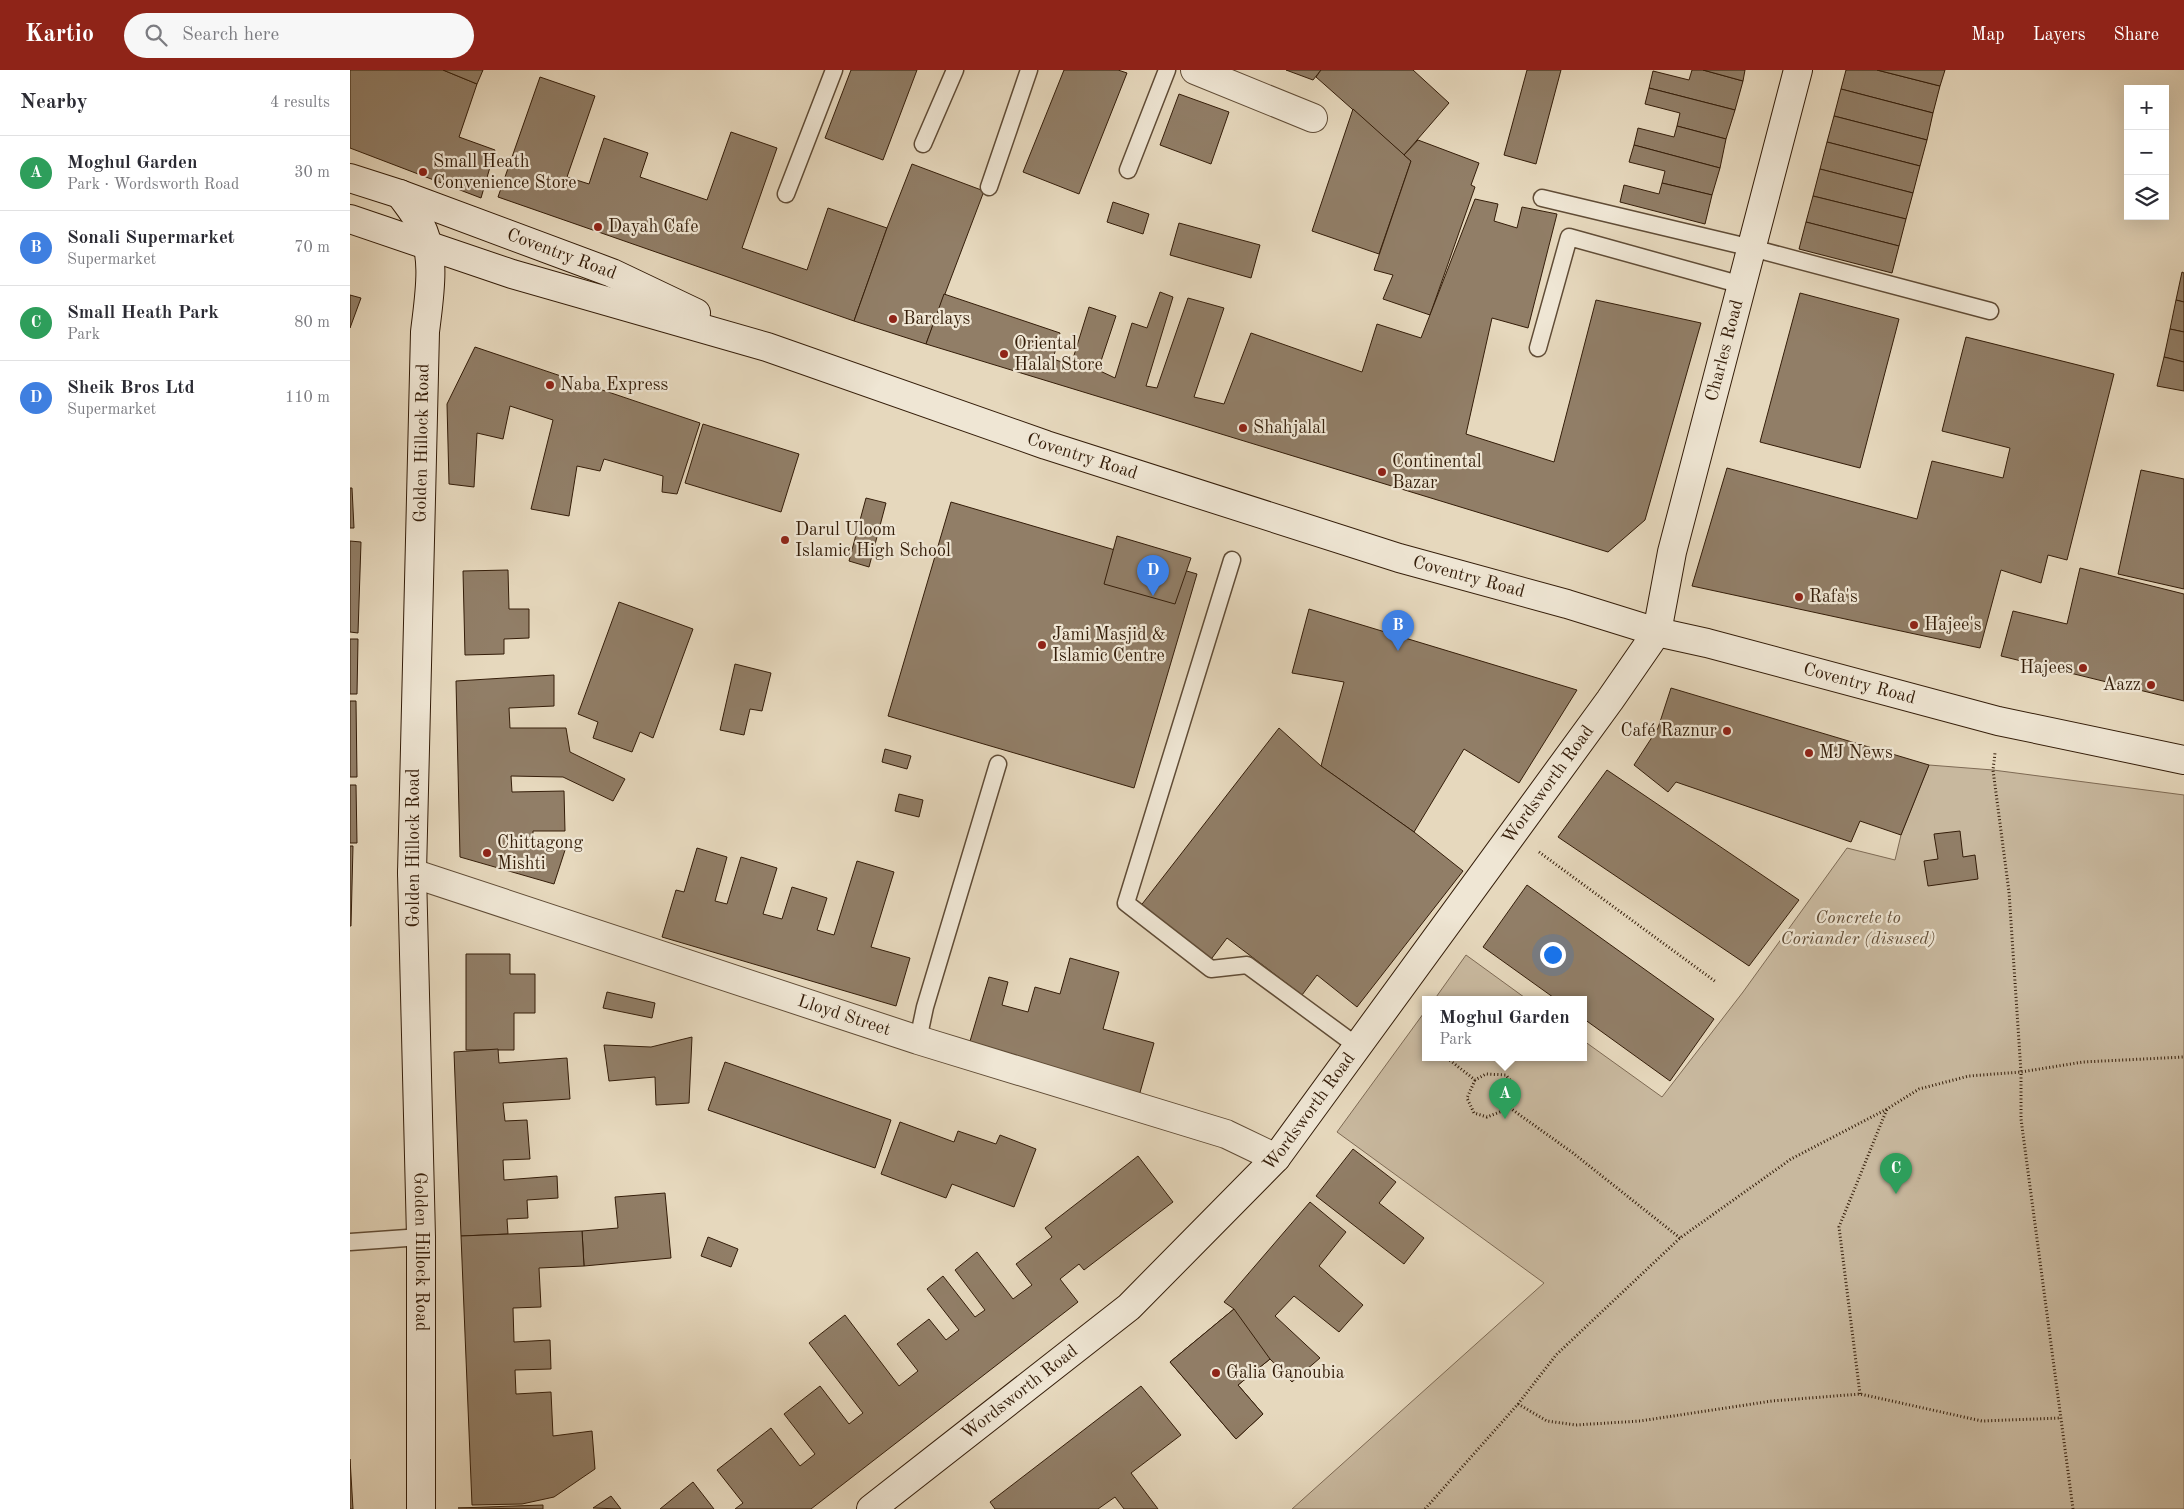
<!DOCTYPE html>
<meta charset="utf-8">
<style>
:root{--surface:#fff;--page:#f7f7f7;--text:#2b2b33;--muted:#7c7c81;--line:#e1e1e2;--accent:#8f2418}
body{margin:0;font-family:"Old Standard TT",serif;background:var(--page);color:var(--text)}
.controls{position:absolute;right:15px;top:15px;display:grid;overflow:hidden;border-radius:0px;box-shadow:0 5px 20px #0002}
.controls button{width:45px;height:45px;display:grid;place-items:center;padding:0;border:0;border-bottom:1px solid var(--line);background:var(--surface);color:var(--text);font:25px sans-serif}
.you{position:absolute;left:1202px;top:884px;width:18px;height:18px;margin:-12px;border:4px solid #fff;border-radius:50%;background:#1a73e8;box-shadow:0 0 0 8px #1a73e833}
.badge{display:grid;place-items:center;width:32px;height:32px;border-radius:50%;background:var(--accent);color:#fff;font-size:16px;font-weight:700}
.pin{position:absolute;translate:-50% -41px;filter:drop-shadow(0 1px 2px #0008)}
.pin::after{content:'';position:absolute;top:26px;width:18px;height:15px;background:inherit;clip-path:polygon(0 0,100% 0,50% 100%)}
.popup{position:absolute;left:1072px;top:926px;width:165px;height:65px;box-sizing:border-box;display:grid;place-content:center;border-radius:0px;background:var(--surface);filter:drop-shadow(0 1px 4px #0005);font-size:16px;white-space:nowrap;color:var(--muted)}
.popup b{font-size:19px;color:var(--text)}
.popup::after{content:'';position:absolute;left:50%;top:100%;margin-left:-10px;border:10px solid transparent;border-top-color:var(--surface)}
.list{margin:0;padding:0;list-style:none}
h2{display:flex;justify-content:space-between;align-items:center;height:65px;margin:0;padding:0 20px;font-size:21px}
h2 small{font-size:16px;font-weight:400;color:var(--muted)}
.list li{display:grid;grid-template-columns:32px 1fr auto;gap:15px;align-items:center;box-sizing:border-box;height:75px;padding:0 20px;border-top:1px solid var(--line)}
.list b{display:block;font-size:19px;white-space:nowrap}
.list p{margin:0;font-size:16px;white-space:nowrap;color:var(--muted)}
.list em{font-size:16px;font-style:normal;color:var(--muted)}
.icon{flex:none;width:28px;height:28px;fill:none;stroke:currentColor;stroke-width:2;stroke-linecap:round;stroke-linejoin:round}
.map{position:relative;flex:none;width:1834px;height:1439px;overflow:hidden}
header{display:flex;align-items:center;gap:30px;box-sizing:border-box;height:70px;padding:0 25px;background:var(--accent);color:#fff}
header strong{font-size:24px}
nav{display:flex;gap:28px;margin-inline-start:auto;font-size:18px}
.search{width:350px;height:45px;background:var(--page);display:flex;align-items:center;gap:12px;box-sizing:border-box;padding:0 18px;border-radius:28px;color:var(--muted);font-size:19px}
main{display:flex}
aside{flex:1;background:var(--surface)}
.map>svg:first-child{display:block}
.green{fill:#c8b89e;stroke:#7e6a54}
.building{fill:#917e67;stroke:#341d09}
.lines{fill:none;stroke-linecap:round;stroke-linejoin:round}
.lane-casing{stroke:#604c36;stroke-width:19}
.street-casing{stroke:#604c36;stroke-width:30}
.secondary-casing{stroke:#341d09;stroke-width:30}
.path{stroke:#341d09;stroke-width:3;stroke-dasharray:1 2.5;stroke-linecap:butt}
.lane{stroke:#efe6d4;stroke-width:16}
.street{stroke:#efe6d4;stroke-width:28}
.secondary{stroke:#efe6d4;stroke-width:28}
.poi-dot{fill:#8f2418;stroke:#efe6d4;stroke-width:2}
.labels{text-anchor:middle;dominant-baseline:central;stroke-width:4.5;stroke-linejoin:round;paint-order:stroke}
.poi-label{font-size:18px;fill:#341d09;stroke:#efe6d4;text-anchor:start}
.street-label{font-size:18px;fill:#341d09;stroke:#efe6d4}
.park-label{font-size:18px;font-style:italic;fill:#604c36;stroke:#efe6d4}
</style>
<header>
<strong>Kartio</strong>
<div class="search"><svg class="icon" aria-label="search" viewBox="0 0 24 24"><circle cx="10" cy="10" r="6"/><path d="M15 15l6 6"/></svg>Search here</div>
<nav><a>Map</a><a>Layers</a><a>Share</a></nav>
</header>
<main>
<aside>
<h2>Nearby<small>4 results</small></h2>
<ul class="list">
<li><span class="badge" style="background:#2e9e5b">A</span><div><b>Moghul Garden</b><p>Park · Wordsworth Road</p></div><em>30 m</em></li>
<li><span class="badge" style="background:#3f7fe0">B</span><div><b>Sonali Supermarket</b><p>Supermarket</p></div><em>70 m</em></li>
<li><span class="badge" style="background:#2e9e5b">C</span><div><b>Small Heath Park</b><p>Park</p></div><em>80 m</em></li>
<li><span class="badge" style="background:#3f7fe0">D</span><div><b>Sheik Bros Ltd</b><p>Supermarket</p></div><em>110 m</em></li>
</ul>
</aside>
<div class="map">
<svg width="1834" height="1439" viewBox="0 0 1834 1439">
<rect width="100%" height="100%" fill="#e6d8bd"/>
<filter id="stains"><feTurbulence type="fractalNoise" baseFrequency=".004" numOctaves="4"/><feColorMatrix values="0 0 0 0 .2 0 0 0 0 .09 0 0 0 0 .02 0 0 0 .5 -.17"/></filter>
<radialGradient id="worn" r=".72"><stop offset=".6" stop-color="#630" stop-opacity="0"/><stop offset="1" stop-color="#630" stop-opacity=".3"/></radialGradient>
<g class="green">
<polygon points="1579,695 1643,700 1834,725 1834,1439 942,1439 1194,1213 987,1062 1076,940 1076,988 1234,988 1234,971 1312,1027 1393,922 1497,778 1545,790 1551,765"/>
<polygon points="1116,885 1178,930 1084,930"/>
</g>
<g class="building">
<polygon points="0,0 93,0 127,14 109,67 145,80 131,128 0,78"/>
<polygon points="93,0 133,0 127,14"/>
<polygon points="501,0 567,0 533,90 475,68"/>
<polygon points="714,0 768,0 777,3 729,124 673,102"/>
<polygon points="936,0 971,0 963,10"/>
<polygon points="971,0 1063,0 1099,33 1054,85 966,7"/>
<polygon points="1177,0 1211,0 1186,94 1154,85"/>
<polygon points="1342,0 1353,0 1393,11 1385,40 1299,18 1303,1 1339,10"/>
<polygon points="1353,0 1395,0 1393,11"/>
<polygon points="1496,0 1527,0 1590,16 1583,43 1491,19"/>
<polygon points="1527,0 1595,0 1590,16"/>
<polygon points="190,7 245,26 217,107 239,114 254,68 298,83 290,107 357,130 381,62 427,78 392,178 457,200 478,138 537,158 504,251 148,127"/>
<polygon points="1299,18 1385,40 1376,69 1327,56 1330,43 1295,34"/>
<polygon points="1491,19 1583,43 1577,70 1484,46"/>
<polygon points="829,24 879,42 861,94 810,75"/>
<polygon points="1003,39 1061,91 1029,184 962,161"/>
<polygon points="1484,46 1577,70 1570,96 1477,72"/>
<polygon points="1327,56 1376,69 1370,98 1284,75 1288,58 1324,67"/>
<polygon points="1068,70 1129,93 1121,115 1125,117 1080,245 1033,229 1043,205 1024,200 1061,91 1054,85"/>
<polygon points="1477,72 1570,96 1563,123 1470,99"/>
<polygon points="1284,75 1370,98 1362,125 1312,113 1315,101 1279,92"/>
<polygon points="562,94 634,121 576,274 504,251 537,158"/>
<polygon points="1470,99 1563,123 1556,149 1463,126"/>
<polygon points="1312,113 1362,125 1355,154 1270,132 1274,115 1309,124"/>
<polygon points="1463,126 1556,149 1549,176 1456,152"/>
<polygon points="1125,129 1148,134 1144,151 1167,158 1172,137 1207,144 1178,258 1142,248 1116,364 1204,392 1246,230 1351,253 1295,450 1258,482 576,274 594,224 710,263 703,289 721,295 739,237 766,246 748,300 765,308 782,253 797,258 810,222 823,227 796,316 807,318 838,228 874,238 844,327 874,334 901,263 1012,302 1027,254 1071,268"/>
<polygon points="763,132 799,144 793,164 757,152"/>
<polygon points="1456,152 1549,176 1542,203 1449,179"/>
<polygon points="829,153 910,175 901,208 820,185"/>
<polygon points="1832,202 1834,203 1834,232 1826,230"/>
<polygon points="1450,223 1549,249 1510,398 1410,372"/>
<polygon points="0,225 11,228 0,258"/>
<polygon points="1826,230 1834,232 1834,262 1820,259"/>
<polygon points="1820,259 1834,262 1834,292 1814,287"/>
<polygon points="1616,267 1764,304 1717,490 1698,485 1691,513 1651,500 1630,578 1342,516 1377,398 1567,449 1582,391 1653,408 1660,378 1592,361"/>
<polygon points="125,277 350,353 327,424 312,422 313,406 254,389 250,401 227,396 219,446 181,439 203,350 160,336 153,369 127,363 124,417 99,414 97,334"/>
<polygon points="1814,287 1834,292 1834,321 1807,316"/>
<polygon points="353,354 449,384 431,442 335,413"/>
<polygon points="1791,400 1834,409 1834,519 1768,504"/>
<polygon points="0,418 2,418 4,458 0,458"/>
<polygon points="516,428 536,433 519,497 499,491"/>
<polygon points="601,432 847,504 784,718 538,646"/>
<polygon points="767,466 841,488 825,534 754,514"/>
<polygon points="0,471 11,472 8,563 0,562"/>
<polygon points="1730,498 1834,524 1834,631 1651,586 1663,541 1717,554"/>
<polygon points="158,500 159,539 179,539 179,568 154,569 154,584 115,585 113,501"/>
<polygon points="269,532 343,559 303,668 290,662 282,682 243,668 248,652 228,644"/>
<polygon points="959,539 1227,620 1169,713 1114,679 1064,762 971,696 994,612 942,603"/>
<polygon points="0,569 8,569 7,624 0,624"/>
<polygon points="385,594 421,603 412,641 400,639 394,665 370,660"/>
<polygon points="204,605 204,636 159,638 160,658 216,658 220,682 275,709 263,731 213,707 161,706 162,722 214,721 215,761 183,761 183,772 217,774 204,814 110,787 106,611"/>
<polygon points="1321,618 1579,695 1551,765 1510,751 1501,772 1326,712 1318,722 1284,695 1308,658"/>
<polygon points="0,631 6,631 7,707 0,707"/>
<polygon points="929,658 971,696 1064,762 1113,801 1007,937 967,905 952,925 877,868 859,892 789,838"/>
<polygon points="535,679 561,686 557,699 532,692"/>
<polygon points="1257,700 1449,830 1399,896 1208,767"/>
<polygon points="0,715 6,715 7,773 0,773"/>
<polygon points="549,724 573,730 569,747 545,741"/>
<polygon points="1610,761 1613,787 1625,785 1628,809 1578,816 1574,791 1588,789 1584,764"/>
<polygon points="0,776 3,776 1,856 0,856"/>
<polygon points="347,778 377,787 365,831 377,834 391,787 427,798 413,844 432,849 442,817 477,828 467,860 484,865 507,791 544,802 521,877 560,888 546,936 312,867 326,820 334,822"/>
<polygon points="1177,815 1364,949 1320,1011 1234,949 1234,930 1207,930 1133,877"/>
<polygon points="116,884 160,884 160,904 185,904 185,943 164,943 164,980 116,980"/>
<polygon points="720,888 769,902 753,959 804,973 789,1026 618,978 639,907 658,912 652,935 678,942 685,917 710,924"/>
<polygon points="257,922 305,933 302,948 253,938"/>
<polygon points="342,967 339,1033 306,1035 305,1007 259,1011 254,975 301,977"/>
<polygon points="148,979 149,993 217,988 220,1029 153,1033 155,1051 177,1050 180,1089 153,1090 154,1110 207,1106 208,1128 177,1130 178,1148 157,1149 158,1164 111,1166 104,982"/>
<polygon points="375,992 541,1050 525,1098 358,1040"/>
<polygon points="550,1052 604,1072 608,1061 646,1074 650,1065 686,1079 664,1137 602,1114 596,1128 531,1104"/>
<polygon points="1003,1079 1046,1112 1029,1133 1074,1168 1054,1194 966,1126"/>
<polygon points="788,1086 823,1132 734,1200 729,1194 710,1209 728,1232 461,1439 385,1439 393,1433 367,1400 421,1358 450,1396 465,1384 434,1344 470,1316 499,1354 513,1343 459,1273 495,1245 549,1316 568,1301 547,1274 579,1249 596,1270 609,1260 577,1219 593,1206 625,1247 635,1240 605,1200 627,1182 663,1229 682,1215 666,1194 702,1167 695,1158"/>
<polygon points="315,1123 321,1188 234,1196 232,1161 268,1158 265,1127"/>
<polygon points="960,1132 996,1162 969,1196 1013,1235 989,1262 944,1226 925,1246 970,1288 942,1312 920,1289 888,1315 913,1344 886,1369 820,1292 884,1239 874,1232"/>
<polygon points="232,1161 234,1196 189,1198 191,1237 163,1238 164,1272 200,1270 201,1299 165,1300 166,1324 201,1322 203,1366 242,1361 245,1399 204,1427 172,1434 122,1435 111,1166"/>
<polygon points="358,1167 388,1179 381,1197 351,1186"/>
<polygon points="884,1239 920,1289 888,1315 913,1344 886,1369 820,1292"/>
<polygon points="791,1316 831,1365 781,1403 808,1439 774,1439 765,1427 748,1439 645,1439 640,1432"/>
<polygon points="0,1389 3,1439 0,1439"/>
<polygon points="343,1412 364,1439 310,1439"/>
<polygon points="261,1426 271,1439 243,1438"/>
<polygon points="193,1435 193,1439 108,1438"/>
</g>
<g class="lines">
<g class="lane-casing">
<g id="lane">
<polyline points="573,74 605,0"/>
<polyline points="778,100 817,0"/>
<polyline points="639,117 679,0"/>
<polyline points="436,124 484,0"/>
<polyline points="1192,128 1402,178 1640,241"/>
<polyline points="1188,278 1219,167 1392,215"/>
<polyline points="882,490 776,833 861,899 897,895 1007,976"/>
<polyline points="568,970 575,937 648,694"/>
<polyline points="0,1172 71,1167"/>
</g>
</g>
<g class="street-casing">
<g id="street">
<polyline points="845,0 963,48"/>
<path id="s1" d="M62 803 568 970 876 1064 926 1088"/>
</g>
</g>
<g class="secondary-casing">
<g id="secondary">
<path id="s2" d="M0 108 50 124 262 203 346 243"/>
<path id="s3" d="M50 124C57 134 65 143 70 154 87 186 79 227 75 262L62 803 71 1167V1439"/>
<path id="s4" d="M0 149 162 204 417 277 696 375 1049 488 1217 534 1307 562 1357 573 1648 651 1834 690"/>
<path id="s5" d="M521 1439 779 1237 926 1088 1260 630 1307 562 1322 482 1448 0"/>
</g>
</g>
<g class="path">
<polyline points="1189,782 1366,912"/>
<polyline points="1097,988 1125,1010 1136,1004 1156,1005 1166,1018 1160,1038 1223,1083 1330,1168"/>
<polyline points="1125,1010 1117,1028 1124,1043 1137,1047 1160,1038"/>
<polyline points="1510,1324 1489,1157 1537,1039"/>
<polyline points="1168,1334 1197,1351 1226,1355 1290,1351 1422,1331 1510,1324 1632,1351 1711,1348"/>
<polyline points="1075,1439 1168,1334 1206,1285 1330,1168 1441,1089 1537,1039 1569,1019 1619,1006 1671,1002 1659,822 1643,700 1645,683"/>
<polyline points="1723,1439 1671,1049 1671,1002 1733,992 1834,987"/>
</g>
<use href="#lane" class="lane"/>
<use href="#street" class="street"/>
<use href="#secondary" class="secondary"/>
</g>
<g class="poi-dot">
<circle cx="73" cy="102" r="5"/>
<circle cx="248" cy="157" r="5"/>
<circle cx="543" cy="249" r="5"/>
<circle cx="654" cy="284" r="5"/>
<circle cx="200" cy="315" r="5"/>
<circle cx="893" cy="358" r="5"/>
<circle cx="1032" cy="402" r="5"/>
<circle cx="435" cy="470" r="5"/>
<circle cx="1449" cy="527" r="5"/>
<circle cx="1564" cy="555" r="5"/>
<circle cx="692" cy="575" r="5"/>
<circle cx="1733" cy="598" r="5"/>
<circle cx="1801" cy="615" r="5"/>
<circle cx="1377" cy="661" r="5"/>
<circle cx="1459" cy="683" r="5"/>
<circle cx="137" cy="783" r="5"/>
<circle cx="866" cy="1303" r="5"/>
</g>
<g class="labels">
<g class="poi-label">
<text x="83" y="92">Small Heath<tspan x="83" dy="21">Convenience Store</tspan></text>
<text x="258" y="157">Dayah Cafe</text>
<text x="553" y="249">Barclays</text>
<text x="664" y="274">Oriental<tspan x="664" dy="21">Halal Store</tspan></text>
<text x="210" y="315">Naba Express</text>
<text x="903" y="358">Shahjalal</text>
<text x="1042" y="392">Continental<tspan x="1042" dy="21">Bazar</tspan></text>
<text x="445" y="460">Darul Uloom<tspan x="445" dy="21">Islamic High School</tspan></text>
<text x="1459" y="527">Rafa's</text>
<text x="1574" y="555">Hajee's</text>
<text x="702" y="565">Jami Masjid &amp;<tspan x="702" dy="21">Islamic Centre</tspan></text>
<text x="1723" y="598" text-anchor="end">Hajees</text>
<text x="1791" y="615" text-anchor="end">Aazz</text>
<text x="1367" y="661" text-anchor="end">Café Raznur</text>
<text x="1469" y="683">MJ News</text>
<text x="147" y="773">Chittagong<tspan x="147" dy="21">Mishti</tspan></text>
<text x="876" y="1303">Galia Ganoubia</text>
</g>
<g class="street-label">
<text stroke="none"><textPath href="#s2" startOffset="225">Coventry Road</textPath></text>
<text stroke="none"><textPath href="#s5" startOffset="1476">Charles Road</textPath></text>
<text transform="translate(72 373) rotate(-89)">Golden Hillock Road</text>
<text stroke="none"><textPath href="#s4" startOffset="770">Coventry Road</textPath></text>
<text stroke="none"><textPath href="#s4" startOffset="1175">Coventry Road</textPath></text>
<text stroke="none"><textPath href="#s4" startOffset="1580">Coventry Road</textPath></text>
<text stroke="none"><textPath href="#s5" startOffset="999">Wordsworth Road</textPath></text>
<text transform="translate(64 778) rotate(-90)">Golden Hillock Road</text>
<text stroke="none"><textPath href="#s1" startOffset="455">Lloyd Street</textPath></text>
<text stroke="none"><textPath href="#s5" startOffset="594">Wordsworth Road</textPath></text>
<text stroke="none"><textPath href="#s3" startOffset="1066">Golden Hillock Road</textPath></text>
<text stroke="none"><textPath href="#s5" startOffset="189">Wordsworth Road</textPath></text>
</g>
<g class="park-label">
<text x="1508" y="848">Concrete to<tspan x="1508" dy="21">Coriander (disused)</tspan></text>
</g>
</g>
<rect width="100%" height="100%" filter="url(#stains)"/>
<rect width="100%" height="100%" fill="url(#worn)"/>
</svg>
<div class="controls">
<button>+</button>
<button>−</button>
<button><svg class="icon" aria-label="layers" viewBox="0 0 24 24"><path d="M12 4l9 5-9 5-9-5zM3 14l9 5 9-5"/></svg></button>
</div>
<div class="you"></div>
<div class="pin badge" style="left:1155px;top:1049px;background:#2e9e5b">A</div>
<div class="popup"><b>Moghul Garden</b>Park</div>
<div class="pin badge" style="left:1048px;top:581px;background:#3f7fe0">B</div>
<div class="pin badge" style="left:1546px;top:1124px;background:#2e9e5b">C</div>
<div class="pin badge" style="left:803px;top:526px;background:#3f7fe0">D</div>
</div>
</main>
